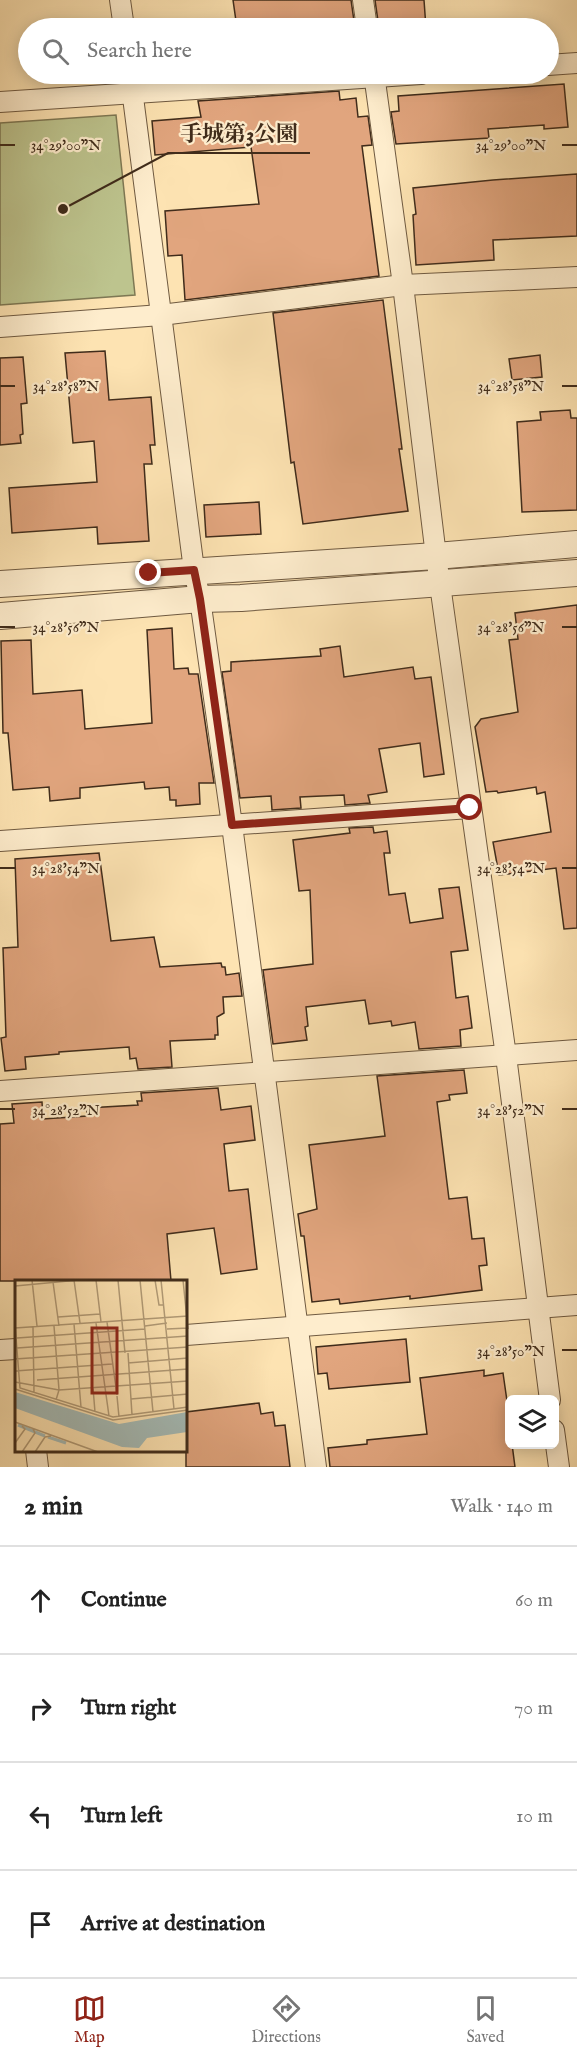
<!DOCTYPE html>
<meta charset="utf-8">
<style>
:root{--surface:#fff;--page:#f6f6f6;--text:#222;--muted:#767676;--line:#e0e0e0;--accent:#8f2418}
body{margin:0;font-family:"IM FELL English","Noto Serif JP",serif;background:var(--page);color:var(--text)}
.controls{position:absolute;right:18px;bottom:18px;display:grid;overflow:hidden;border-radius:9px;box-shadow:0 3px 15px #0003}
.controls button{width:54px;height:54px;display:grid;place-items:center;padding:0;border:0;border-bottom:2px solid var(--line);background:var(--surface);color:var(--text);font:30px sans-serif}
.stop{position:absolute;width:18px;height:18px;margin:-14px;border:4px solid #8f2418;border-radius:50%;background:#fff}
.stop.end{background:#8f2418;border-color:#fff;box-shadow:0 2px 6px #0008}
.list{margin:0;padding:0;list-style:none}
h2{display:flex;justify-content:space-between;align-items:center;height:78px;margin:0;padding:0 24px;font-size:26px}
h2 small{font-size:20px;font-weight:400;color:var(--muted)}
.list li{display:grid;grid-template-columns:39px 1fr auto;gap:18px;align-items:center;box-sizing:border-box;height:108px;padding:0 24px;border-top:2px solid var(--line)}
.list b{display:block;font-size:22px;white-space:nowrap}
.list em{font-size:20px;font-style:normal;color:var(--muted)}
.icon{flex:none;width:33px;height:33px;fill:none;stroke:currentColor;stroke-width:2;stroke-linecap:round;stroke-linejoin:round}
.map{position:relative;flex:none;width:577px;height:1467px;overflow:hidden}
.search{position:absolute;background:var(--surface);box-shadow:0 3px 15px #0003;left:18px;right:18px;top:18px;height:66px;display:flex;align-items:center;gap:15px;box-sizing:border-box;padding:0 21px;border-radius:33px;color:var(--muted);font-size:22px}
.sheet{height:510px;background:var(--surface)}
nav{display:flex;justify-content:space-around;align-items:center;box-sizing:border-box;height:84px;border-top:2px solid var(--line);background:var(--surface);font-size:16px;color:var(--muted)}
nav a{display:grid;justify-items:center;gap:3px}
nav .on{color:var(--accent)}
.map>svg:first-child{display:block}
.green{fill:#bdc48e;stroke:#7e7854;stroke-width:1.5}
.building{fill:#e1a57e;stroke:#402c1b;stroke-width:1.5}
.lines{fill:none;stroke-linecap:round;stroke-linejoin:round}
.minor-casing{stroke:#6f5a41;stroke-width:22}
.tertiary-casing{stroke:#6f5a41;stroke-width:28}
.minor{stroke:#feedcd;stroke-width:20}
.tertiary{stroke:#feedcd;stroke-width:26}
.route{stroke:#8f2418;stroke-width:8}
.ticks{fill:none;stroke:#402c1b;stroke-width:2}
.inset-river{fill:none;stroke:#a4bbb7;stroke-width:3}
.inset-road{fill:none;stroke:#b19a76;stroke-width:1.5}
.view{fill:#8f2418;fill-opacity:0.15;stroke:#8f2418;stroke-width:3}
.inset-edge{fill:none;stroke:#402c1b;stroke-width:3}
.ticks-label{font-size:15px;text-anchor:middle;fill:#402c1b;stroke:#feedcd;stroke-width:4.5;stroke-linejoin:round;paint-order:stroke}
.leader{fill:none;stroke:#402c1b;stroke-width:2}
.callout-dot{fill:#402c1b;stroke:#feedcd;stroke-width:2}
.callout-label{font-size:22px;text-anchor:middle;font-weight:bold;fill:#402c1b;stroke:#feedcd;stroke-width:4.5;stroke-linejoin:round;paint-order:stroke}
</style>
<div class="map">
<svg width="577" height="1467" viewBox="0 0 577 1467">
<rect width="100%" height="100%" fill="#fde3b2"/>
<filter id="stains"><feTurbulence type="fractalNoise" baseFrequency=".00333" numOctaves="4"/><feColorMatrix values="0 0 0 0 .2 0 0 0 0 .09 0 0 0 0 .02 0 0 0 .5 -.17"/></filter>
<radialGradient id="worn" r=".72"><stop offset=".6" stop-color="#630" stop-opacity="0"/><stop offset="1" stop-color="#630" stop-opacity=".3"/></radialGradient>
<polygon class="green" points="116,115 135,295 0,305 0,123"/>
<g class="building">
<polygon points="233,0 351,0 355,28 237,28"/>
<polygon points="375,0 424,0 426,28 379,28"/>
<polygon points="195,74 248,74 195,77"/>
<polygon points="564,84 568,127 544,129 544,125 488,129 489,138 396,144 391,112 399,111 398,96"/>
<polygon points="339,91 340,100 356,98 358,117 368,116 372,145 362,146 379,276 185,300 182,255 168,256 165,211 259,204 251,147 155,155 152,121 201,117 198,101"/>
<polygon points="577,174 577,236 493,240 494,260 416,265 413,215 416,214 413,188 493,180"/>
<polygon points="383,300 402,449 399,449 408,511 303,524 294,462 291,463 273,313"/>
<polygon points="105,351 109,400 151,397 155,445 150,445 152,464 144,464 149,541 98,544 97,527 12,533 9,488 97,482 94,441 73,443 65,353"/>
<polygon points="540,355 542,377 512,380 509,359"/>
<polygon points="23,357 27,403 21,404 23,434 20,435 21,443 0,445 0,358"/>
<polygon points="570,410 571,418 577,418 577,510 522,512 517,422 541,420 540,412"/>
<polygon points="259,502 261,534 206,537 204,505"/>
<polygon points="577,605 577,928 564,929 556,868 499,875 493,842 551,832 545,792 537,794 536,787 498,793 497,791 486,792 475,727 481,719 518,712 509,640 518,639 515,613"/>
<polygon points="172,628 174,669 188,668 189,674 198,674 214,783 199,783 200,804 176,806 176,800 170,800 169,787 145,789 144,782 80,788 80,798 50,801 49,787 13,790 8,733 3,733 1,641 31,640 33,694 82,690 85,729 152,723 147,630"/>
<polygon points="340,646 344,677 413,667 415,679 431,677 444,774 424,777 420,743 379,749 387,792 368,795 370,803 345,805 344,795 300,797 301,808 272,810 271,796 240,798 222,672 231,671 231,662 321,656 320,649"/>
<polygon points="373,827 374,833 387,831 390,853 384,853 389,895 405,893 410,923 443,918 439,889 459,887 468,950 451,952 456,998 468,996 472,1028 460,1030 461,1046 419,1049 415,1022 392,1026 391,1021 369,1024 365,1000 306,1007 308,1026 305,1027 307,1040 273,1044 263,970 313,964 310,890 299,891 293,840 350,833 349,828"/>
<polygon points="99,853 111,941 154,937 160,967 221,963 222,967 225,967 226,975 239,973 242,996 223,997 224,1013 217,1017 218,1035 215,1035 215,1039 170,1041 172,1067 138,1069 136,1058 130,1059 129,1047 59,1052 59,1054 25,1057 26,1069 5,1071 1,1038 6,1037 3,948 18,947 15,859"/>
<polygon points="464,1070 467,1093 449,1095 450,1100 437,1102 449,1199 467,1197 472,1239 484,1238 487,1265 479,1266 482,1290 410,1299 410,1296 340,1304 339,1299 312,1302 304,1236 301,1236 298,1214 317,1209 309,1145 385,1136 377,1076"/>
<polygon points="218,1088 221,1110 251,1106 255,1140 224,1144 229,1191 248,1189 257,1269 221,1274 214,1228 167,1234 171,1281 0,1281 0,1124 14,1123 12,1104 42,1102 43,1119 87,1116 87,1108 138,1105 137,1101 142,1101 141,1093"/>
<polygon points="406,1339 410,1382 329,1389 327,1373 318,1374 316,1347"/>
<polygon points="484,1370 484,1376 503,1373 510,1422 510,1444 512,1444 515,1467 330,1467 328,1448 367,1444 367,1440 427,1434 420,1378"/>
<polygon points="259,1403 261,1414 273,1412 275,1426 285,1425 290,1467 186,1467 186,1412"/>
</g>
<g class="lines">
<g class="minor-casing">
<g id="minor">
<polyline points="120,0 124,28"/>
<polyline points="363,0 367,28"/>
<polyline points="548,65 577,63"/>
<polyline points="130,74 194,570 200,599 232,825 316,1467"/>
<polyline points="374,74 403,285 436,556 506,1056 550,1400"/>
<polyline points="0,102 421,74"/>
<polyline points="0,327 161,315 403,285 577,277"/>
<polyline points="0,841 470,808"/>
<polyline points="0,1091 577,1050"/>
<polyline points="186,1335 577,1305"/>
<polyline points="0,1350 16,1349"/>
<polyline points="554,1430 559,1467"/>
<polyline points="36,1450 38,1467"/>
</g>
</g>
<g class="tertiary-casing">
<g id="tertiary">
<polyline points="0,584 436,556 577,544"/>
<polyline points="0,616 200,599 241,598 577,573"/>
</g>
</g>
<use href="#minor" class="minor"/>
<use href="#tertiary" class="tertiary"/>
</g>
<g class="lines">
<polyline class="route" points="149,573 194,570 200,599 232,825 470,808"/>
</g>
<path class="ticks" d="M0 145H15M562 145H577M0 386H15M562 386H577M0 627H15M562 627H577M0 868H15M562 868H577M0 1109H15M562 1109H577M562 1350H577"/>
<g transform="translate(15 1280)">
<rect width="172" height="172" fill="#fde3b2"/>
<path d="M0 112 104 144 172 132V152L132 158 124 168 107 167 0 128Z" fill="#a4bbb7"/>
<path class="inset-river" d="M3 145 30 156M33 157 51 163"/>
<path class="inset-road" d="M17 0 22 46M59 0 65 43M81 0 86 42M103 0 110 73M125 0 138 132M140 0 144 25H149M146 0 159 129M168 0 173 49M38 2 44 46M0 6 64 0M43 37 85 34M92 42 102 115M81 43 94 136M59 44 66 127M0 45 5 108 98 137 173 127M39 46 44 110 41 120M130 46 152 43M18 47 19 113M0 48 173 36M152 49 173 48M2 58 130 49M2 68 173 56M113 73 117 135M0 79 173 67M113 83 173 78M0 91 97 84M22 100 173 89M0 102 44 110 173 101M78 108 80 132M0 109 98 140 173 130M102 116 104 137M116 119 173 114M0 142 83 172M0 163 10 149 7 146M7 172 20 153 18 149M20 172 30 157 36 156"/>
<path class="view" d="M77 48H102V113H77Z"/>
<rect width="172" height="172" class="inset-edge"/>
</g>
<g class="ticks-label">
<text x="66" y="150">34°29'00"N</text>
<text x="511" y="150">34°29'00"N</text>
<text x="66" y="391">34°28'58"N</text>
<text x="511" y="391">34°28'58"N</text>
<text x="66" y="632">34°28'56"N</text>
<text x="511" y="632">34°28'56"N</text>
<text x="66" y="873">34°28'54"N</text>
<text x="511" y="873">34°28'54"N</text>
<text x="66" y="1115">34°28'52"N</text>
<text x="511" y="1115">34°28'52"N</text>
<text x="511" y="1356">34°28'50"N</text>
</g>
<path class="leader" d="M63 209L168 153H310"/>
<circle class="callout-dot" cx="63" cy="209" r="6"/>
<g class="callout-label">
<text x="239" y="141">手城第3公園</text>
</g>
<rect width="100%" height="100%" filter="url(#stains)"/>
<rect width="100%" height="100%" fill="url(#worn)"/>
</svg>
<div class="controls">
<button><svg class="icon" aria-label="layers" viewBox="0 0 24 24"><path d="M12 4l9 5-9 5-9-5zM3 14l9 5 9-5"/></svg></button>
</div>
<div class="stop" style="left:470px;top:808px"></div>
<div class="stop end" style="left:149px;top:573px"></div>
<div class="search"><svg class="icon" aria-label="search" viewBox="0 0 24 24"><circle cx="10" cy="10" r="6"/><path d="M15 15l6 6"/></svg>Search here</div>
</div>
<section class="sheet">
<h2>2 min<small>Walk · 140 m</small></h2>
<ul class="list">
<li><svg class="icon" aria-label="ahead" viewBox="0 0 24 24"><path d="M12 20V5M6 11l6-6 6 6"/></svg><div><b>Continue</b></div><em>60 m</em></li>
<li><svg class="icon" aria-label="right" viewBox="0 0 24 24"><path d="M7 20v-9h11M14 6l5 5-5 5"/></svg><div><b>Turn right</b></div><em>70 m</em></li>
<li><svg class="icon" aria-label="left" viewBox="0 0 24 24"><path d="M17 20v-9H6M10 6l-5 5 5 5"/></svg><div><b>Turn left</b></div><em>10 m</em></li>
<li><svg class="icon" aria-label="arrive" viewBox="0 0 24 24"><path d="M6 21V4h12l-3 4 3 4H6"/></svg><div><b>Arrive at destination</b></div></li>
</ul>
</section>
<nav>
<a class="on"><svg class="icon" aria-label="map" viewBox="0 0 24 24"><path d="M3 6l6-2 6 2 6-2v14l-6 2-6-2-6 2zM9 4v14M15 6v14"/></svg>Map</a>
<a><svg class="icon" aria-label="directions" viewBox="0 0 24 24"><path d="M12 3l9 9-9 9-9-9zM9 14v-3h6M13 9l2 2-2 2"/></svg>Directions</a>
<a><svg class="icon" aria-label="saved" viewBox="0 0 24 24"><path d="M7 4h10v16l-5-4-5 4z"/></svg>Saved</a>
</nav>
